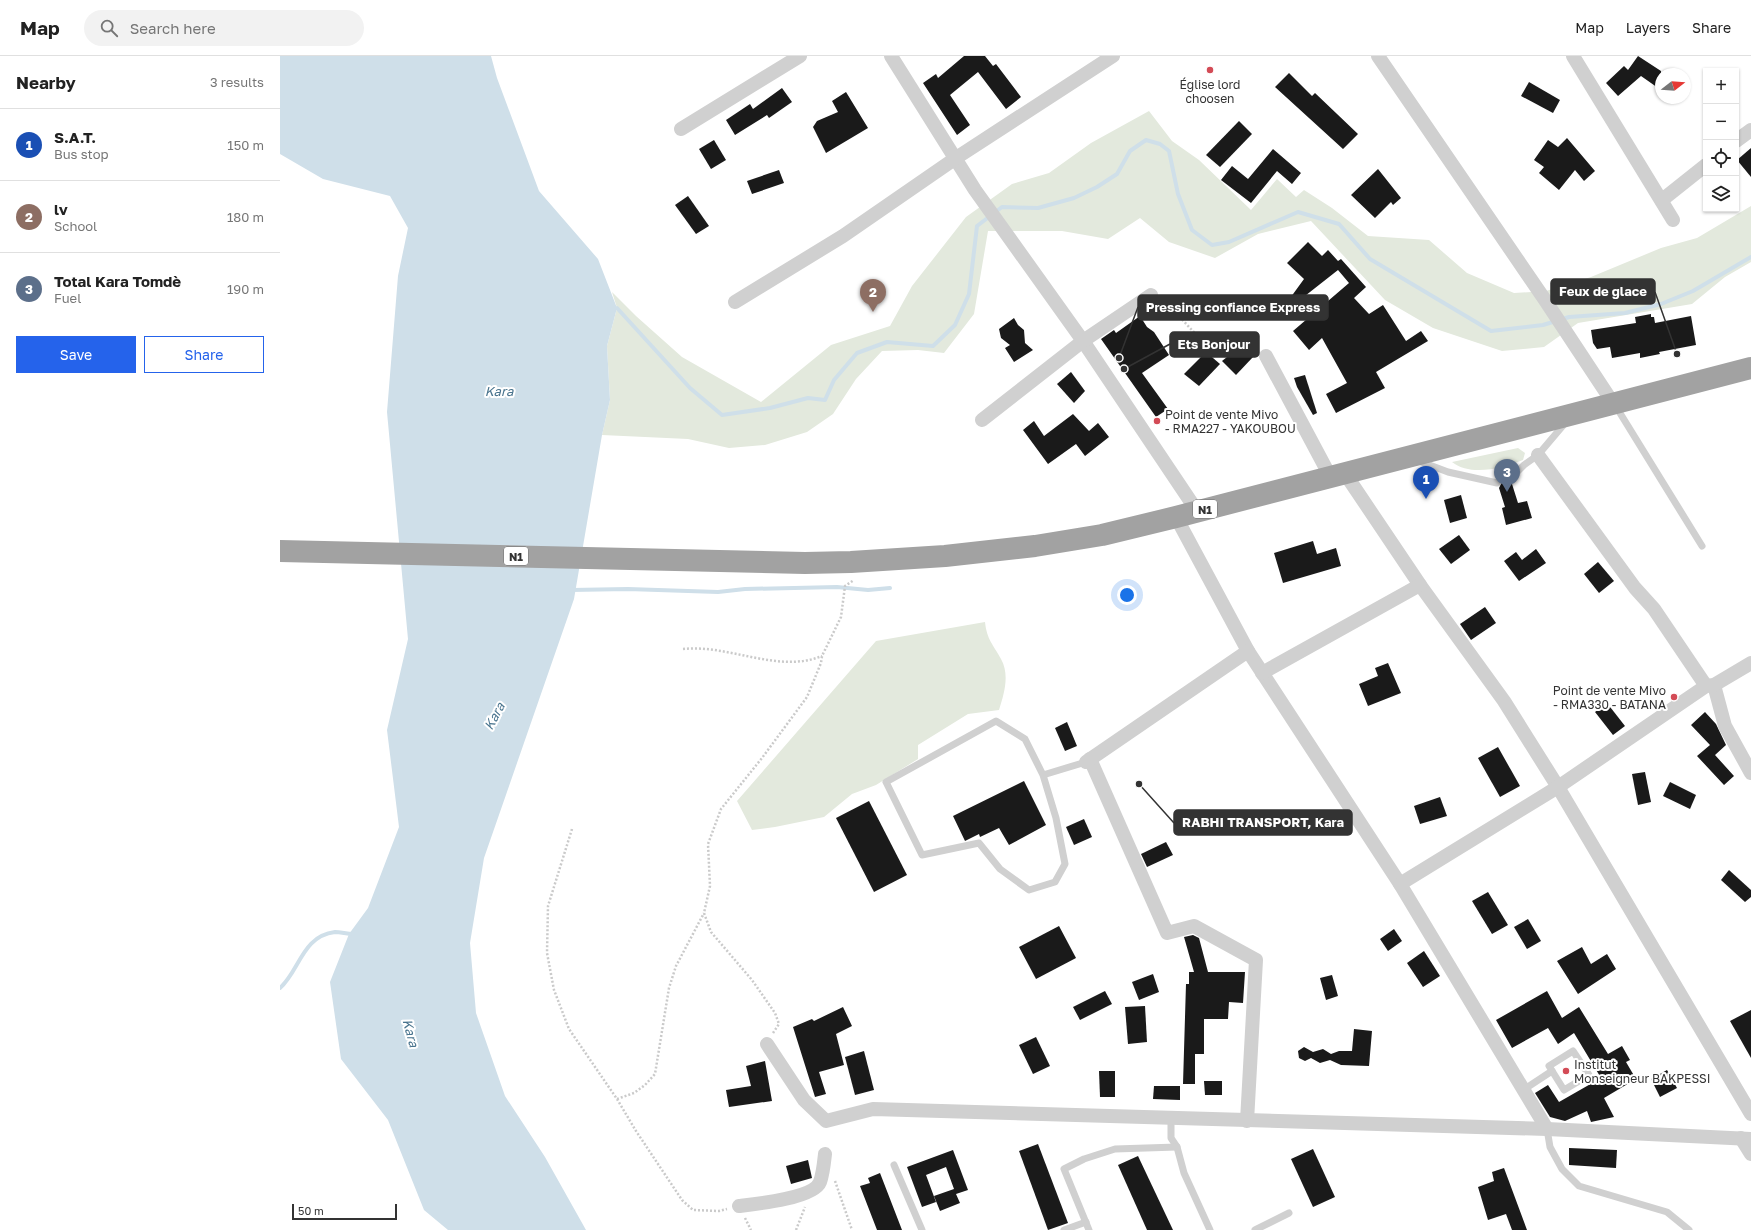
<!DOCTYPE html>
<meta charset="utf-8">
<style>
:root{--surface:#fff;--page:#f2f2f2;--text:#222;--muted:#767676;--line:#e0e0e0;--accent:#2563eb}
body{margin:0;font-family:"Golos Text",sans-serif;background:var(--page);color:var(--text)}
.controls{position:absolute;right:12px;top:12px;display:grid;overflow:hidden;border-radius:0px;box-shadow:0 1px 3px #0004}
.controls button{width:36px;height:36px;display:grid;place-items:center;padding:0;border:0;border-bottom:1px solid var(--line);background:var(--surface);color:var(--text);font:20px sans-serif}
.compass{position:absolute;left:1375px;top:12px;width:36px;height:36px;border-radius:50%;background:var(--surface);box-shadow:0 1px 3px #0004;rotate:73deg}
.scale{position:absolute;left:12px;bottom:10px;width:105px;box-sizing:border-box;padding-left:4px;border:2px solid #333;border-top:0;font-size:11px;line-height:14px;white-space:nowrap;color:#333;-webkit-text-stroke:3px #fff;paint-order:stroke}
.you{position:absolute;left:847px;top:539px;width:14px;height:14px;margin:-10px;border:3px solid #fff;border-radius:50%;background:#1a73e8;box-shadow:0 0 0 6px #1a73e833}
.badge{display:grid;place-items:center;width:26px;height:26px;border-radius:50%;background:var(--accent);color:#fff;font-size:13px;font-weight:700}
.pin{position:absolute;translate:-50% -33px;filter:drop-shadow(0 1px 2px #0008)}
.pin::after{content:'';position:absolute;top:21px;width:14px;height:12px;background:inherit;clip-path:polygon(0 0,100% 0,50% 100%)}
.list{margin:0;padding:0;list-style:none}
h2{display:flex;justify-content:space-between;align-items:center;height:52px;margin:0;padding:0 16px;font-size:17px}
h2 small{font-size:13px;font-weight:400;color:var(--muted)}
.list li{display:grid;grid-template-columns:26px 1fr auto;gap:12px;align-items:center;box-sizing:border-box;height:72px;padding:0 16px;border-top:1px solid var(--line)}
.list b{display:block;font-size:15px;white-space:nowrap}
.list p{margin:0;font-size:13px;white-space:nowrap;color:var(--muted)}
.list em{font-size:13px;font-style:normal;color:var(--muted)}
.actions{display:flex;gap:8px;padding:12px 16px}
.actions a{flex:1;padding:9px 0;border:1px solid var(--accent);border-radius:0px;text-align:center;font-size:14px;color:var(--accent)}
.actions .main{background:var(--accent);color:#fff}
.icon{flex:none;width:22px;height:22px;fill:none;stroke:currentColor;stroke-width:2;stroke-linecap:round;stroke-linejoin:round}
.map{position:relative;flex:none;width:1471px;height:1174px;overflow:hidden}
header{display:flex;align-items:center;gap:24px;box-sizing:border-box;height:56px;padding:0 20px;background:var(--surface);border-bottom:1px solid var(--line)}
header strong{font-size:19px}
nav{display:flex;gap:22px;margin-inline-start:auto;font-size:14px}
.search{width:280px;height:36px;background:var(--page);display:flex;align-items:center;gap:10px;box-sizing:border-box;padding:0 14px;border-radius:22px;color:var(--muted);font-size:15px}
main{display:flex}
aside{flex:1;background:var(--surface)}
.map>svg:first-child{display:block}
.green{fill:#e3e9dd}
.water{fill:#cfdfe9}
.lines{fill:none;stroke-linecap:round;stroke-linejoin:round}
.stream{stroke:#cfdfe9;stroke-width:4}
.building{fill:#1a1a1a}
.path{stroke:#cacaca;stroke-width:2.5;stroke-dasharray:2 2;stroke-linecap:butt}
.service{stroke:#d0d0d0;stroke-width:7}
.minor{stroke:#d0d0d0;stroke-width:14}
.trunk{stroke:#a2a2a2;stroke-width:22}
.poi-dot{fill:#d34b56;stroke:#fff;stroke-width:1.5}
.labels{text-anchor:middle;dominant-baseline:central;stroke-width:4;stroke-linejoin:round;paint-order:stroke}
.shield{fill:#fff;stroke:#707070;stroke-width:1}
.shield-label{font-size:11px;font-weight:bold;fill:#333}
.poi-label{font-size:12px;fill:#333;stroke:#fff;text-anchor:start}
.water-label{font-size:13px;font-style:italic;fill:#48738d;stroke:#fff}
.leader{fill:none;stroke:#333;stroke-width:1.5}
.callout-dot{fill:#333;stroke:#fff;stroke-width:1.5}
.callout{fill:#333;stroke:#333;stroke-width:1.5}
.callout-label{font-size:13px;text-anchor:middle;font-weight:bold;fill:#fff}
</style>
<header>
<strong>Map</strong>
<div class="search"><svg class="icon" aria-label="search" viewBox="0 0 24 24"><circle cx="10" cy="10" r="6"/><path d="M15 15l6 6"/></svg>Search here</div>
<nav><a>Map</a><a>Layers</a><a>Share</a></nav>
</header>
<main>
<aside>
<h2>Nearby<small>3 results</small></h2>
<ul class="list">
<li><span class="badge" style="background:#1a4fb4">1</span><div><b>S.A.T.</b><p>Bus stop</p></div><em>150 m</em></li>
<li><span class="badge" style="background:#8d6e63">2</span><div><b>lv</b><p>School</p></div><em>180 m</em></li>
<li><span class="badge" style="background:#5c6f8a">3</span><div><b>Total Kara Tomdè</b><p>Fuel</p></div><em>190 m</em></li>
</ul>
<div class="actions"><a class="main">Save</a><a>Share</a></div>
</aside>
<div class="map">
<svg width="1471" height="1174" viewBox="0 0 1471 1174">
<rect width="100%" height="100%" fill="#fff"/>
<g class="green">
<polygon points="869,55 892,85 919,104 971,154 997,123 1016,141 1024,134 1052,152 1088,180 1149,184 1187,217 1234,237 1266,235 1311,221 1381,192 1417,182 1471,150 1471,206 1445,221 1412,248 1298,267 1264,291 1222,295 1153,272 1105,244 1031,165 978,178 935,202 889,186 860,162 828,183 782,175 708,175 694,258 664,297 638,294 602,295 576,323 553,358 527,376 485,389 449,392 408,383 322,379 330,344 327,290 337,252 332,236 356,260 402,301 481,346 551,289 610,270 632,230 686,161 732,128 769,117 811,87"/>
<path d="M1238 392 1245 397 1243 404C1223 412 1191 421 1172 406Z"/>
<path d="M705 566C707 584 713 588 721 603 730 619 724 638 719 654L688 658 638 689V703L596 729 572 738 544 761 495 771 472 774 457 745 596 585Z"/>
</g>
<polygon class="water" points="0,0 211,0 217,22 259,135 318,203 337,252 327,290 330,344 322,379 294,543 204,802 190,887 196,957 225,1040 265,1101 306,1174 168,1174 144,1154 108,1064 61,1003 50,926 69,878 88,852 119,771 107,674 128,583 107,356 118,220 128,172 110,140 43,123 0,98"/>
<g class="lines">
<g class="stream">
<polyline points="337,252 410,332 442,359 490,352 528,342 545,344 554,324 577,297 607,286 653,290 675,269 689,238 697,170 722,151 758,152 794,142 817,131 837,118 850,95 866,84 880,88 889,95 898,138 912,174 932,189 949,186 1018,156 1059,168 1090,203 1211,275 1263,269 1289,261 1345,257 1381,248 1413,235 1471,201"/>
<polyline points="291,534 348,533 438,536 465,533 557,531 588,534 610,532"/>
<path d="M0 932C20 914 22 880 55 876 61 876 67 878 73 878"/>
</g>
</g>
<g class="building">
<polygon points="684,0 705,0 713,10 716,8 741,41 726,53 698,16 670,39 690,69 677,79 643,27 656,18 658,22"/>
<polygon points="1358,0 1381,15 1381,34 1361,20 1338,40 1326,27 1344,10 1348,14"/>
<polygon points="1009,17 1032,40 1035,37 1078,78 1063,93 995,31"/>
<polygon points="1249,26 1280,44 1273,57 1241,40"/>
<polygon points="502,32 512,46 489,62 487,59 455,79 446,64 470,48 473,53"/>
<polygon points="566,36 588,72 546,97 533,71 537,65 558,56 552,45"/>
<polygon points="959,65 972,78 940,111 926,99"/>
<polygon points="1287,82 1315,115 1304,125 1295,114 1279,134 1259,117 1264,111 1254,104 1268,84 1278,91"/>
<polygon points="434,84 446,104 431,113 419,93"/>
<polygon points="1471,92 1471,121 1457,104"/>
<polygon points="993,93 1021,117 1012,128 997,115 971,147 941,124 952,110 968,123"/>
<polygon points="1098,113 1121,142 1113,149 1111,146 1095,162 1071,139"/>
<polygon points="499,114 504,127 472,138 467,125"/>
<polygon points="408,140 429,170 416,178 395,149"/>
<polygon points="1028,186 1042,200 1048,194 1058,205 1061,203 1086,231 1074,242 1089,258 1103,249 1126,285 1141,275 1148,285 1096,316 1105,332 1056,357 1046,338 1067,327 1042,282 1029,294 1013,275 1069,227 1058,214 1002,258 1000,256 1024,223 1007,207"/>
<polygon points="1371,258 1371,261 1374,261 1375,267 1411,260 1416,289 1379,296 1380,298 1360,302 1360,297 1332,302 1330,291 1317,293 1313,287 1311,274 1356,267 1355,261"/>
<polygon points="860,260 867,271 874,276 889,299 862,317 888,353 876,361 821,283 834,274 836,277"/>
<polygon points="734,262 738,269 744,274 745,287 753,294 734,306 725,292 730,289 721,282 719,273"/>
<polygon points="962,289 973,301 956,319 942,305"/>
<polygon points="926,296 940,308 919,330 904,318"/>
<polygon points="791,316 805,335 794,347 777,328"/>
<polygon points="1025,319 1037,357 1033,359 1017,331 1014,322"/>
<polygon points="793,358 809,375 818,367 829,381 805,400 796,388 768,408 743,374 754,365 764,380"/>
<polygon points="1228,416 1225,425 1232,428 1238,447 1247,445 1252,462 1226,469 1222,452 1225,451 1219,432 1222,426 1215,420"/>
<polygon points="1181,439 1187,462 1170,467 1164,444"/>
<polygon points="1179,479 1190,494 1171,508 1159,493"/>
<polygon points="1033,485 1037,498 1056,492 1061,510 1003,527 994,497"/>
<polygon points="1256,493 1266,507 1239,525 1224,505 1236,496 1242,504"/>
<polygon points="1318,506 1334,525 1319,537 1304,518"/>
<polygon points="1205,551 1216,567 1191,584 1180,568"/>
<polygon points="1108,607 1121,637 1088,650 1079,628 1098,620 1095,612"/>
<polygon points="1327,647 1345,670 1333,679 1315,656"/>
<polygon points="1425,656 1436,668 1446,689 1435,699 1454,720 1444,729 1417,700 1430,689 1411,669"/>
<polygon points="787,666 797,690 785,695 775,672"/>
<polygon points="1218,691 1240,730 1220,741 1198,702"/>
<polygon points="1365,716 1371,746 1358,749 1352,718"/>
<polygon points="744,725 766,769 729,789 719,772 700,781 699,778 685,785 673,760"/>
<polygon points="1390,726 1416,739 1410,753 1383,740"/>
<polygon points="1160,741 1167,760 1140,768 1134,750"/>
<polygon points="589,745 627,819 594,836 556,762"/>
<polygon points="804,763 812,781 794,789 786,771"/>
<polygon points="886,786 893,799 867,811 861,798"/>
<polygon points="1449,814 1471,834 1471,841 1465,846 1441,824"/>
<polygon points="1208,836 1228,869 1212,878 1192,845"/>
<polygon points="1248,863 1261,885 1247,893 1234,871"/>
<polygon points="779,870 796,902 756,923 739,891"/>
<polygon points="1114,873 1122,885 1108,895 1100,883"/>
<polygon points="913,879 919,882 928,916 965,916 963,947 949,946 948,963 924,963 924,998 915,998 915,1028 903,1028 906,928 909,928 909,916 914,916 904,881"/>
<polygon points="1302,891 1311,908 1327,898 1336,913 1298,938 1277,905"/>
<polygon points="1144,895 1160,920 1143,931 1127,907"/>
<polygon points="873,918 879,936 859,944 852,926"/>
<polygon points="1052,919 1058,940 1046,944 1040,922"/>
<polygon points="825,935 832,948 800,964 793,951"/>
<polygon points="1267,935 1282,962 1299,951 1328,998 1342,990 1350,1004 1346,1006 1356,1023 1324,1042 1334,1061 1311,1066 1307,1055 1285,1065 1270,1061 1255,1037 1268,1029 1279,1046 1321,1022 1294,977 1278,988 1268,972 1232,992 1216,964"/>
<polygon points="865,950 867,986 848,988 845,951"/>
<polygon points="563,951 572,970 556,978 564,1009 539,1016 546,1038 535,1041 513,971 532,963 534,965"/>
<polygon points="1471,954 1471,1002 1450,965"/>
<polygon points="1074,973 1092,975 1089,1010 1061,1009 1050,1004 1040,1007 1031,1002 1025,1005 1019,1002 1018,995 1024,991 1033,996 1043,993 1051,998 1059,995 1072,995"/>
<polygon points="756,981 770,1010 753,1018 739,989"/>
<polygon points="584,995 594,1034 575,1039 565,1001"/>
<polygon points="485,1005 492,1045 449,1051 446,1034 471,1030 466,1010"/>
<polygon points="1387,1014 1397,1032 1380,1041 1371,1023"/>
<polygon points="819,1015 835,1015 835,1041 820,1041"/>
<polygon points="924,1025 942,1025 942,1039 925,1039"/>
<polygon points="874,1030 900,1030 900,1044 873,1043"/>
<polygon points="758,1088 788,1167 768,1174 739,1095"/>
<polygon points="1289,1092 1337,1094 1336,1112 1289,1109"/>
<polygon points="1033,1093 1055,1141 1033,1151 1011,1103"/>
<polygon points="673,1094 688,1134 676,1138 680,1147 660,1155 654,1140 674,1133 666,1111 646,1119 656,1146 642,1151 627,1111"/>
<polygon points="858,1100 893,1174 867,1174 838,1109"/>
<polygon points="528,1104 532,1122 511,1128 506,1110"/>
<polygon points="1224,1112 1247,1174 1232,1174 1226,1158 1208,1164 1198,1131 1214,1125 1212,1116"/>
<polygon points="600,1117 622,1174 597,1174 580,1130 590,1127 588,1122"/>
</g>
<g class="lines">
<g class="path">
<polyline points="883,243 923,286"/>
<path d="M403 593C449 588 498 618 542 600"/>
<polyline points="292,773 268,850 267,897 274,934 289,973 337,1043 356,1075 402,1144 413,1154 439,1155 447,1153"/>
<polyline points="493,977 499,968 495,957 472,924 431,876 424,857 430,830 428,788 441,753 482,702 527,641 541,607 542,600 561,561 565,530 574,524"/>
<polyline points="337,1043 354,1037 365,1029 375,1018 389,932 396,910 424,857"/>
<polyline points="555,1125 572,1174"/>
<polyline points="465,1162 471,1174"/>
<polyline points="516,1174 525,1151"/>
</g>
<g class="service">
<polyline points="1335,349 1422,490"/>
<polyline points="1139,405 1168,416 1217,427"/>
<polyline points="1230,423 1244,409 1258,399 1286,366"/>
<polyline points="763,719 745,683 716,665 606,726 642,799 699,787 720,813 749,834 775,826 785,808 776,762 763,719 806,706"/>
<polygon points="1293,995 1309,1019 1284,1034 1269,1010"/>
<polyline points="1243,1034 1272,1015"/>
<polyline points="891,1062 891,1082 897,1091 904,1117 930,1174"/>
<polyline points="1267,1073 1270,1091 1282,1113 1299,1130 1387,1156 1409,1174"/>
<polyline points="614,1109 642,1174"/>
<polyline points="784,1174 806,1166"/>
<polyline points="809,1174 784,1113 804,1103 835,1093 897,1091"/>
<polyline points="975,1174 1009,1157"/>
</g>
<g class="minor">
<polyline points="611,0 695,134 803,285 917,455"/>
<polyline points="1098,0 1265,244 1333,347"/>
<polyline points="1293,0 1393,164"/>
<polyline points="401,73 520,0"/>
<polyline points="1456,85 1471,74"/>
<polyline points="1382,144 1426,109"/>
<polyline points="455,246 563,180 676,102 833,0"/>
<polyline points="986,300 1050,420"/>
<polyline points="702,364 803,285 871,239"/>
<polyline points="1258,399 1355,532 1374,553 1426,630"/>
<polyline points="1064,416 1140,529 1224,645 1278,731 1471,1058"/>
<polyline points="896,461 968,595 1120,828 1267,1073"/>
<polyline points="982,617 1140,529"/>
<polyline points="1434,629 1445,670 1471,717"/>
<polyline points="810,703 887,877 914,870 976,904 967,1065"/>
<polyline points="806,706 968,595"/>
<polyline points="1120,828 1278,731 1426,630 1434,629 1471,607"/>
<polyline points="487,988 524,1044 546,1065 593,1053 1267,1073 1471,1083"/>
<polyline points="1461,1082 1471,1098"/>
<path d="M459 1150C476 1148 534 1142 540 1126 543 1118 544 1107 545 1098"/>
</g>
<polyline class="trunk" points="0,495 525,507 571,506 665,500 755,490 822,479 896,461 1471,312"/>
</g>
<g class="poi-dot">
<circle cx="930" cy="14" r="4"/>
<circle cx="877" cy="365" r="4"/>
<circle cx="1394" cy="641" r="4"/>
<circle cx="1286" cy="1015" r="4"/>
</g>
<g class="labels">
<g class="shield">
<rect x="913" y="444" width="24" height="18" rx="3"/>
<rect x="224" y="491" width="24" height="18" rx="3"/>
</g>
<g class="shield-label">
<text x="925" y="453">N1</text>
<text x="236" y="500">N1</text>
</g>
<g class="poi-label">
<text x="930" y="28" text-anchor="middle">Église lord<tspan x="930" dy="14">choosen</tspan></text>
<text x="885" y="358">Point de vente Mivo<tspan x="885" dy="14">- RMA227 - YAKOUBOU</tspan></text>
<text x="1386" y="634" text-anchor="end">Point de vente Mivo<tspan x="1386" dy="14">- RMA330 - BATANA</tspan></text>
<text x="1294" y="1008">Institut<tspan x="1294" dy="14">Monseigneur BAKPESSI</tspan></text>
</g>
<g class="water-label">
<text x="219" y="335">Kara</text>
<text transform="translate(214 660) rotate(-62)">Kara</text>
<text transform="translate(131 977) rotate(75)">Kara</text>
</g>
</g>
<path class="leader" d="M1397 298L1375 236M839 302L858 251M844 313L890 288M859 728L894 767"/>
<g class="callout-dot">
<circle cx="1397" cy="298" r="4"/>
<circle cx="839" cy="302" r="4"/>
<circle cx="844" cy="313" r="4"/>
<circle cx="859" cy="728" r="4"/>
</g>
<g class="callout">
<rect x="1271" y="223" width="104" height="25" rx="4"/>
<rect x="858" y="239" width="190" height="25" rx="4"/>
<rect x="890" y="276" width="89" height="25" rx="4"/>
<rect x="894" y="754" width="178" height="25" rx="4"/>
</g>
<g class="callout-label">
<text x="1323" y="240">Feux de glace</text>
<text x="953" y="256">Pressing confiance Express</text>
<text x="934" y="293">Ets Bonjour</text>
<text x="983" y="771">RABHI TRANSPORT, Kara</text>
</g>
</svg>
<div class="controls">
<button>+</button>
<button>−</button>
<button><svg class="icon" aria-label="locate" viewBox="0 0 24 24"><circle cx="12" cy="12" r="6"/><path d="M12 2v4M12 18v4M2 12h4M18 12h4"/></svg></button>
<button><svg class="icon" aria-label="layers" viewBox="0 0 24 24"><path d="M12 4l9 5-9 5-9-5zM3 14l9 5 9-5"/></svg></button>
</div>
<svg class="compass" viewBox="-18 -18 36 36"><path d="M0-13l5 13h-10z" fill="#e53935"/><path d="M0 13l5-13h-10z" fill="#767676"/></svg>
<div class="scale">50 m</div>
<div class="you"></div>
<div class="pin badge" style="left:1146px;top:443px;background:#1a4fb4">1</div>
<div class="pin badge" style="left:593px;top:256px;background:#8d6e63">2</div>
<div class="pin badge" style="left:1227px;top:436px;background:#5c6f8a">3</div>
</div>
</main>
